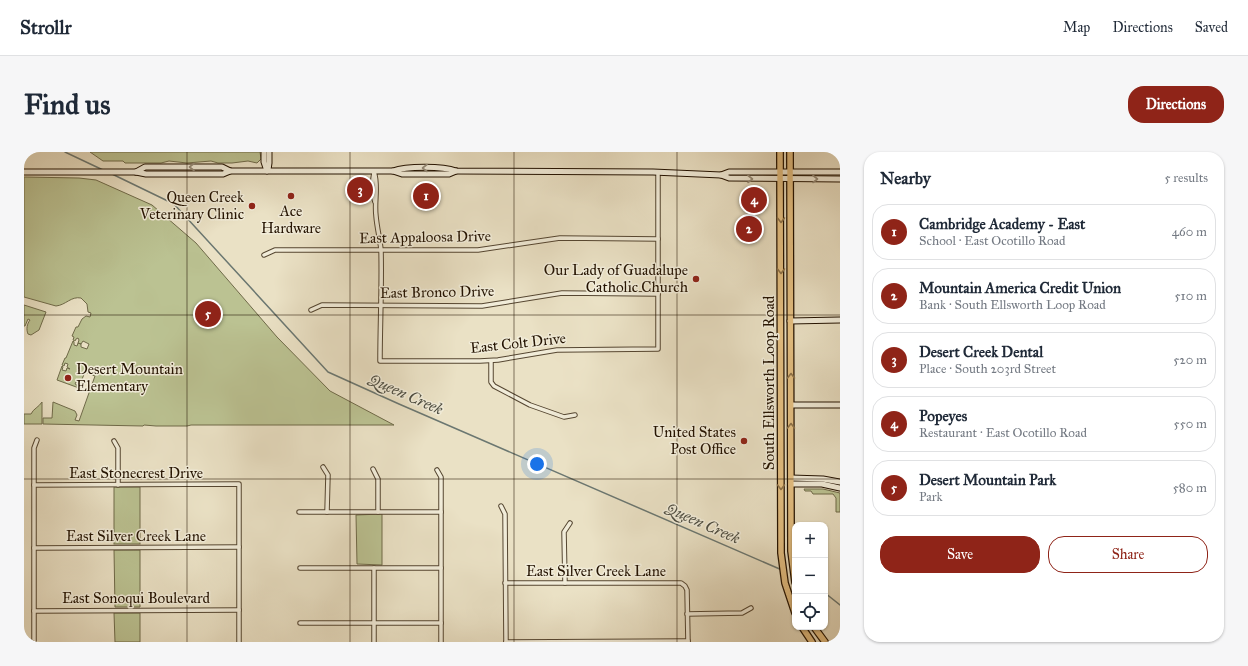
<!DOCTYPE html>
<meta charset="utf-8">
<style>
:root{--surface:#fff;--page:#f6f6f7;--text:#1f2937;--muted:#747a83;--line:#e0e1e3;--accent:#8f2418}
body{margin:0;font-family:"IM FELL Great Primer",serif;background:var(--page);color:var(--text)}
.controls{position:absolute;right:12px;bottom:12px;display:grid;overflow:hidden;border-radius:8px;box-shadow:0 1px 3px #0004}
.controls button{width:36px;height:36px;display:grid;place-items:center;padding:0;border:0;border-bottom:1px solid var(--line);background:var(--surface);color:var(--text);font:20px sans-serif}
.you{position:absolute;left:513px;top:312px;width:14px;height:14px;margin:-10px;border:3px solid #fff;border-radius:50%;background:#1a73e8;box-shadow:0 0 0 6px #1a73e833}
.badge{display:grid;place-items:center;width:26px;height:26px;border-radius:50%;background:var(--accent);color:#fff;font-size:13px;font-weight:700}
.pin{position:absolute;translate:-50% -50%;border:2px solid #fff;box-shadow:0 1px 4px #0006}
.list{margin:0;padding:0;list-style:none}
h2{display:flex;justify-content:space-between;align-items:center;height:52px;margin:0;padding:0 16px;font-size:17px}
h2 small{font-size:13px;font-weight:400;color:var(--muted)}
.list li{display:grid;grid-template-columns:26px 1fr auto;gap:12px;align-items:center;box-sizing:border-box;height:56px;margin:0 8px 8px;padding:0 8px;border:1px solid var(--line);border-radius:16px}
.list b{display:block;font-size:15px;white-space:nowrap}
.list p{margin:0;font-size:13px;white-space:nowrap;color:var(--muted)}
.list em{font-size:13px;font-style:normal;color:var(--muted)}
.actions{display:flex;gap:8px;padding:12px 16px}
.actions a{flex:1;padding:9px 0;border:1px solid var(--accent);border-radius:16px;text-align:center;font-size:14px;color:var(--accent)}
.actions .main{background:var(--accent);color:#fff}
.icon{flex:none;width:22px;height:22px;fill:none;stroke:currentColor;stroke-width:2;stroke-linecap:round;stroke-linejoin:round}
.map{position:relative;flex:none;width:816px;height:490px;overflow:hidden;border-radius:16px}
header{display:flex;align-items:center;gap:24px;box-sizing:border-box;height:56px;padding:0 20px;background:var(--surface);border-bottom:1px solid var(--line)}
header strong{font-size:19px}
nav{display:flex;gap:22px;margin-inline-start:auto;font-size:14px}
.intro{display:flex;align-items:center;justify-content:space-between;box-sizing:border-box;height:96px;padding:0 24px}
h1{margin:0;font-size:28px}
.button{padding:10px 18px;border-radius:16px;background:var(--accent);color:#fff;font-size:14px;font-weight:700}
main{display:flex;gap:24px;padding:0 24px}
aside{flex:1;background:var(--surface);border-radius:16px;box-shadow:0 1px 3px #0004}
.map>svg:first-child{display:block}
.green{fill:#bbc292;stroke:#6f6a49}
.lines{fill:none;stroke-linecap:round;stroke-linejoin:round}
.stream{stroke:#6b7771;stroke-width:1.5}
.street-casing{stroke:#554631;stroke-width:5.5}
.secondary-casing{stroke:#231200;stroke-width:7}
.primary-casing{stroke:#231200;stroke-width:8}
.street{stroke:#f1ecd9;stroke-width:3.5}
.secondary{stroke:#f1ecd9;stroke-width:5}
.primary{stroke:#e5c082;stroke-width:5.5}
.oneway{stroke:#948a77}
.oneway2{stroke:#8e7248}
.grid{fill:none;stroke:#231200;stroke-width:1;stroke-opacity:0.55}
.poi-dot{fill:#8f2418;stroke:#f1ecd9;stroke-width:1.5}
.labels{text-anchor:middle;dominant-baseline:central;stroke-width:3;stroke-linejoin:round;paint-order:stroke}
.poi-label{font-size:15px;fill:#231200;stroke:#f1ecd9;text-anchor:end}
.street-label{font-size:15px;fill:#231200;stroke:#f1ecd9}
.water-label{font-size:16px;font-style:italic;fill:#4d4d42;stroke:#f1ecd9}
</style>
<header>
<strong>Strollr</strong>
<nav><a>Map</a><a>Directions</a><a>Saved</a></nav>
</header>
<div class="intro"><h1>Find us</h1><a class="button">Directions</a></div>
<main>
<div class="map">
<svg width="816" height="490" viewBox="0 0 816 490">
<rect width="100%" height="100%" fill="#eae1c5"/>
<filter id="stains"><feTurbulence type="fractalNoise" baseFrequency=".005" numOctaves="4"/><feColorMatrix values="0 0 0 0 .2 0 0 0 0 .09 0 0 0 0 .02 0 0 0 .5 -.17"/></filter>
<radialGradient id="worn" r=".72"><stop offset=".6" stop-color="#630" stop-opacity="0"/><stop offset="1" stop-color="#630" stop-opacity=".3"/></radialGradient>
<g class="green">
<polygon points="66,0 236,0 237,7 233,11 224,9 208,11 194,11 187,9 163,11 145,9 137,11 101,11 99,9 79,9"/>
<path d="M0 25 55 26 72 28 128 53 172 91 253 185 306 239 370 273H167L163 274H132L120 273 119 274 19 272V266H28L29 250 51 259 53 263 51 268 55 269 71 224 61 220 56 232 54 229 51 231 52 233H56L55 236 33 228 38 214 39 215 38 218 42 219 43 216 46 217 43 215 44 212 41 211 40 214 38 213 41 206H42L49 189 50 190V193L53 194 54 191 57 192V195L63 197 65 192 59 189 57 192 54 191 55 188 54 186 52 187 51 189 49 188 50 185 48 184 52 175H54L58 167 62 164 66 165 67 161 64 160 63 152 57 146C47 144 42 153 32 154L0 145Z"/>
<path d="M0 153 22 160 15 178 7 183 4 182C2 177 3 172 6 168L4 167 1 174H0Z"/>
<path d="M18 250V272H0V262H7C9 257 15 255 18 250Z"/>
<rect x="90" y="335" width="26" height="57"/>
<polygon points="780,337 799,337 816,341 816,360 812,360 812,346 809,342 789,342 787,339 781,339"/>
<polygon points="358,362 358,413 333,412 332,363"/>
<polygon points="90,398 116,398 116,455 91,455"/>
<polygon points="90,461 116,461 116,490 91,490"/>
</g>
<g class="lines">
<g class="stream">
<polyline points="41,0 79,18"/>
<polyline points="88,22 150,52 304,220 375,252 758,418"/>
<polyline points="801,441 816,453"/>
</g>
<g class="street-casing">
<g id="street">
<path d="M350 19C355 35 350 48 352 64 353 76 356 87 357 98 358 135 356 172 356 209H456L474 208 533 198 634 197V20"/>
<path d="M350 20C348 30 347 40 351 50"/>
<polyline points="240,103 251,98 454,98 536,86 634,87"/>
<polyline points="287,158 298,153 458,154 538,141 634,142"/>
<polyline points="467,209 467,230 470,234 506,253 540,265 551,263"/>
<polyline points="90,289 94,296 94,333"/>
<polyline points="299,315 304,323 303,360"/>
<polyline points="349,317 354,327 354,360"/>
<polyline points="413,318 417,325 417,490"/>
<polyline points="10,333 215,332 215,490"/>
<polyline points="477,354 481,362 482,490"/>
<polyline points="275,360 417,360"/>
<polyline points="10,396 215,395"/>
<polyline points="276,416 417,416"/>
<polyline points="481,431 657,431 661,434 663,438 664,490"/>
<polyline points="541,431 540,380 546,371"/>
<polyline points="10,459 215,458"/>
<polyline points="663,462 718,461 727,456"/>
<polyline points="276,471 417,471"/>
<polyline points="10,490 10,296 13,288"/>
<polyline points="350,490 350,416"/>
<polyline points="482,490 664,489"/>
</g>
</g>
<g class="secondary-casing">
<g id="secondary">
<polyline points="240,0 240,10 243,19"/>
<polyline points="244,18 245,11 245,0"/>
<path d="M369 19C382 14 419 14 432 19L629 20 697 23 705 26 816 27"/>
<polyline points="0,20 112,20 122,22 199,22 206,19"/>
<polyline points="112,20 121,15 198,15 206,19 369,19 378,22 425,22 432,19"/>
<polyline points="697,23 705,20 816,20"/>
<polyline points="766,169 816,168"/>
<polyline points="767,253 816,253"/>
<polyline points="767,326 799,327 816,330"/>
<polyline points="767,332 798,332 816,336"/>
</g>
</g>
<g class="primary-casing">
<g id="primary">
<polyline points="756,0 757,401 761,431 771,461"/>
<polyline points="766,0 767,399 771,430"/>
<polyline points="778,475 788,490"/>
<polyline points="790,475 801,490"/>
</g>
</g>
<use href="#street" class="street"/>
<use href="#secondary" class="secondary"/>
<use href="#primary" class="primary"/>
</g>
<defs><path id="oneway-chevron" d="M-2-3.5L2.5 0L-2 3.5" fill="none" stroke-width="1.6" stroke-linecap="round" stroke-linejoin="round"/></defs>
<g class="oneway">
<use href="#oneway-chevron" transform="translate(168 15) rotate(180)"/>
<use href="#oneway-chevron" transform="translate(401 16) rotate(180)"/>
<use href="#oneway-chevron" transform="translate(726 27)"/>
<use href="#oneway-chevron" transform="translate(791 27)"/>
</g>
<g class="oneway2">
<use href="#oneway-chevron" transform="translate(757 68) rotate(90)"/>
<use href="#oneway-chevron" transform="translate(757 119) rotate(90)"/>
<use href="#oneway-chevron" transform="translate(767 224) rotate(-90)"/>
<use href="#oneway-chevron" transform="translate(767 274) rotate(-90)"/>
<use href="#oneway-chevron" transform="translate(757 335) rotate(90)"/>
</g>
<path class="grid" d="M163 0V490M326 0V490M490 0V490M653 0V490M0 163H816M0 327H816"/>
<g class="poi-dot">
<circle cx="267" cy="44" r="4"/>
<circle cx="228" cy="54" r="4"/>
<circle cx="672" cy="127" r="4"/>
<circle cx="44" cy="226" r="4"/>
<circle cx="720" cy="289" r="4"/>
</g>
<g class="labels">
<g class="poi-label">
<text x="220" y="45">Queen Creek<tspan x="220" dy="17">Veterinary Clinic</tspan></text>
<text x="267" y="59" text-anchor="middle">Ace<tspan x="267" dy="17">Hardware</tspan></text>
<text x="664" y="118">Our Lady of Guadalupe<tspan x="664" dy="17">Catholic Church</tspan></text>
<text x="52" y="217" text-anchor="start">Desert Mountain<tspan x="52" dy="17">Elementary</tspan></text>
<text x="712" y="280">United States<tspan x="712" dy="17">Post Office</tspan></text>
</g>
<g class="street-label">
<text transform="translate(401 85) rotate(-1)">East Appaloosa Drive</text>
<text transform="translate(413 140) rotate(-1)">East Bronco Drive</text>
<text transform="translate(494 191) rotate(-6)">East Colt Drive</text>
<text transform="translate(745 231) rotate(-90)">South Ellsworth Loop Road</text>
<text x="112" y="321">East Stonecrest Drive</text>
<text x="112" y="384">East Silver Creek Lane</text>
<text x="572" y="419">East Silver Creek Lane</text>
<text x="112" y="446">East Sonoqui Boulevard</text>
</g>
<g class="water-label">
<text transform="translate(382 242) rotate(24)">Queen Creek</text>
<text transform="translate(679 371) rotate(24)">Queen Creek</text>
</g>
</g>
<rect width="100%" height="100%" filter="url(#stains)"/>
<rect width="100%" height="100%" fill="url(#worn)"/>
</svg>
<div class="controls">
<button>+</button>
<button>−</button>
<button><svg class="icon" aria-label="locate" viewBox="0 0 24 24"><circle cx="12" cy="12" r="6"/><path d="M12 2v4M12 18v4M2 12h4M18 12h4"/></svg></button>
</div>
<div class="you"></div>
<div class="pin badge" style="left:402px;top:44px">1</div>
<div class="pin badge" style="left:725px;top:77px">2</div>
<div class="pin badge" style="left:336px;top:38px">3</div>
<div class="pin badge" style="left:730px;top:48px">4</div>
<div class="pin badge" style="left:184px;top:162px">5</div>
</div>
<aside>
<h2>Nearby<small>5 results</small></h2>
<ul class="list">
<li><span class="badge">1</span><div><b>Cambridge Academy - East</b><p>School · East Ocotillo Road</p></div><em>460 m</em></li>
<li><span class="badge">2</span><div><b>Mountain America Credit Union</b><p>Bank · South Ellsworth Loop Road</p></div><em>510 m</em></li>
<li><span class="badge">3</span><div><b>Desert Creek Dental</b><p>Place · South 203rd Street</p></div><em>520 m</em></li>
<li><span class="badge">4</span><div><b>Popeyes</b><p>Restaurant · East Ocotillo Road</p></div><em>550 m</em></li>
<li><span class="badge">5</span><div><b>Desert Mountain Park</b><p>Park</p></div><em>580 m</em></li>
</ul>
<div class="actions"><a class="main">Save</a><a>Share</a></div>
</aside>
</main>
